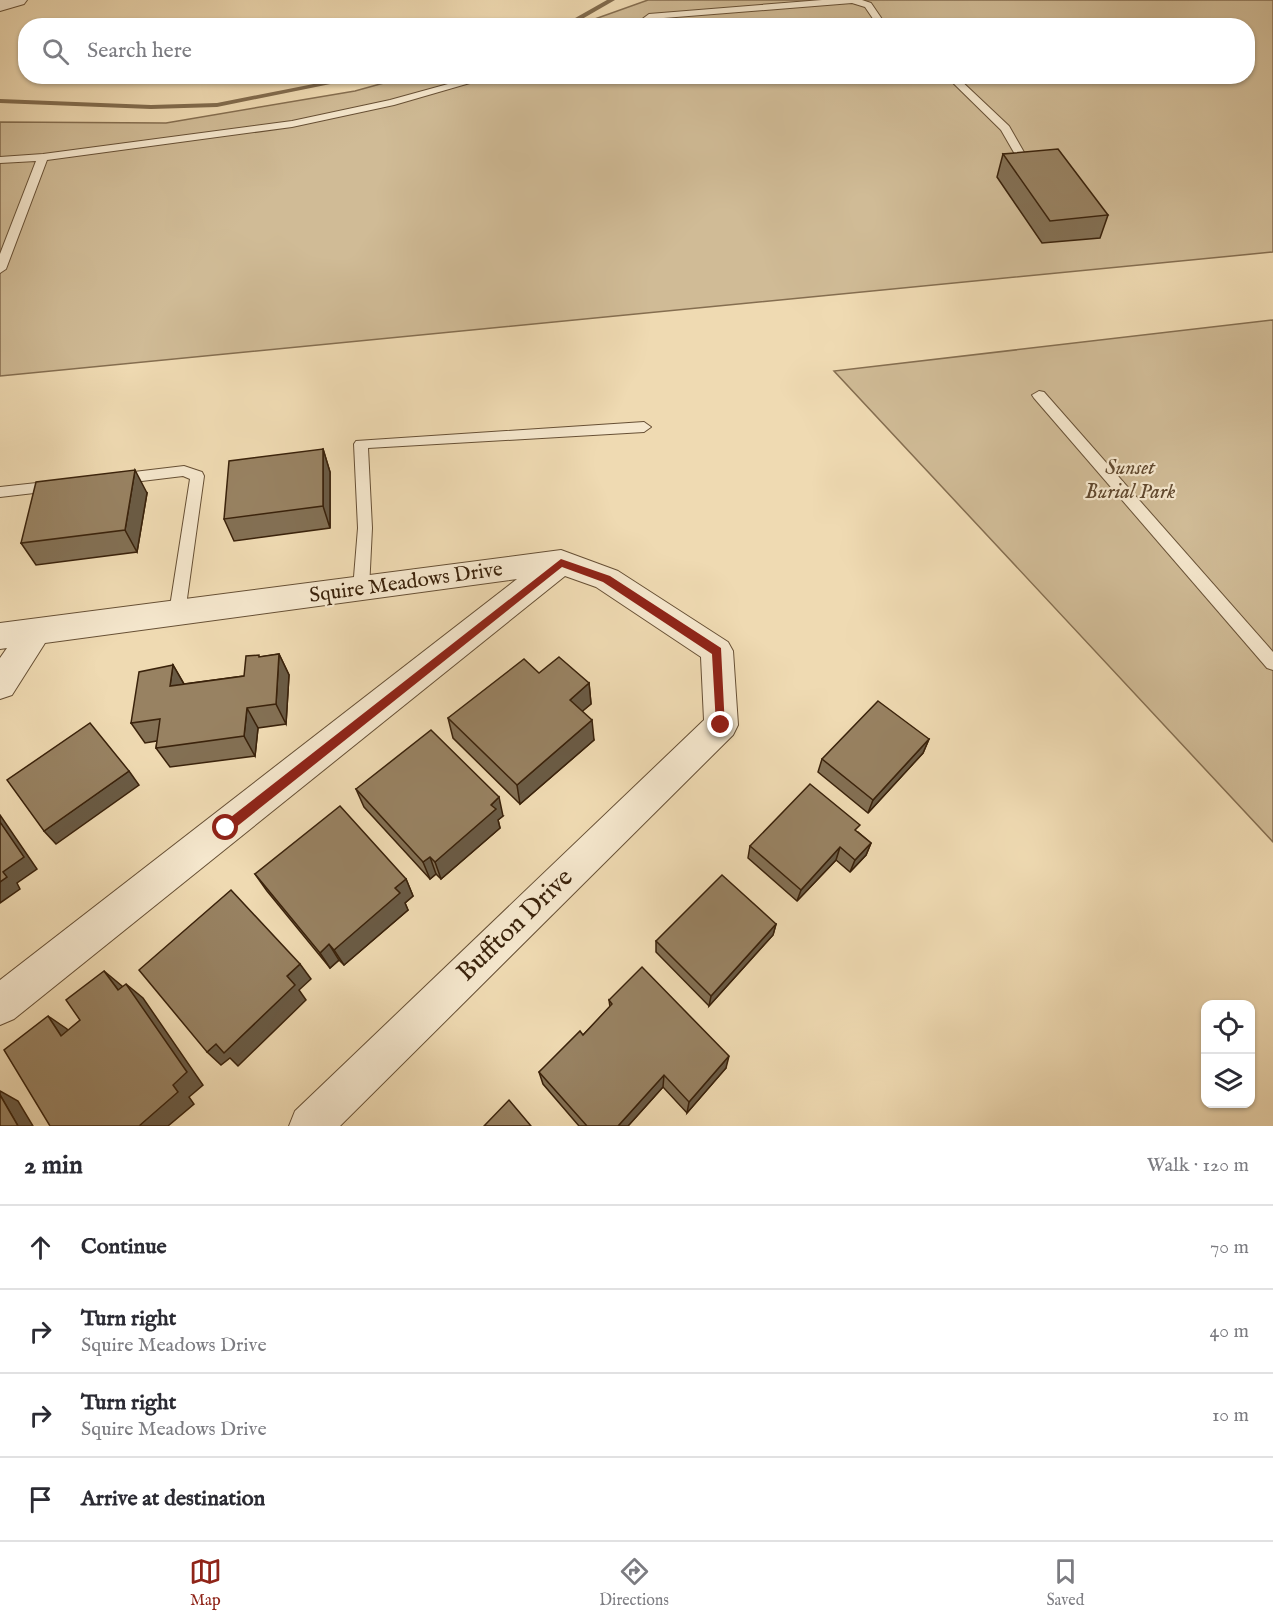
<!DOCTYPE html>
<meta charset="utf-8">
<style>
:root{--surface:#fff;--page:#f2f2f3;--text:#2b2b33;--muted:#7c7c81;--line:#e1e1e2;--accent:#8f2418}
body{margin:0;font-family:"IM FELL English",serif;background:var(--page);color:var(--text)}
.controls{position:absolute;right:18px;bottom:18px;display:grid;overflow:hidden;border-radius:12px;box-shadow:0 2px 4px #0004}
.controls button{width:54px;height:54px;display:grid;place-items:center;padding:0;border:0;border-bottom:2px solid var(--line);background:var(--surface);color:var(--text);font:30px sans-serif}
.stop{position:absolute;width:18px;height:18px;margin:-14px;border:4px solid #8f2418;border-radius:50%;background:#fff}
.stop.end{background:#8f2418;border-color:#fff;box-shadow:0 2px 6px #0008}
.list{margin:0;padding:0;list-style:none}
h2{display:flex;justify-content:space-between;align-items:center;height:78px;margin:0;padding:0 24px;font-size:26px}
h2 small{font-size:20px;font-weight:400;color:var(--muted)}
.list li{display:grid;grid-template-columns:39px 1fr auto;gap:18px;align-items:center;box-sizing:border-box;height:84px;padding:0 24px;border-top:2px solid var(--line)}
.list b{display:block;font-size:22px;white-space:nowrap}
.list p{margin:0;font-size:20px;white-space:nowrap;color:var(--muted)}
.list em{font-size:20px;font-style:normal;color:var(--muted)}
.icon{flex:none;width:33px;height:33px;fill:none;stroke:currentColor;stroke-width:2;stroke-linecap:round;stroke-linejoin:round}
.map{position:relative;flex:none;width:1273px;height:1126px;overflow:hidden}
.search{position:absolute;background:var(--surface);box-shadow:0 2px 4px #0004;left:18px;right:18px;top:18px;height:66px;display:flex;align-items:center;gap:15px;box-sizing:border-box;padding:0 21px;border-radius:24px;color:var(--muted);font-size:22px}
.sheet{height:414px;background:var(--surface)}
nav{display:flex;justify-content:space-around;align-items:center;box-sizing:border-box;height:84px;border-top:2px solid var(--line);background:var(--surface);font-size:16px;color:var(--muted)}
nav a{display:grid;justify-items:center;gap:3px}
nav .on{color:var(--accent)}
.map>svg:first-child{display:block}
.green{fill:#d0bb96;stroke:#856e50;stroke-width:1.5}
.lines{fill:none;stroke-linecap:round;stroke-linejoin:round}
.stream{fill:#816b4d;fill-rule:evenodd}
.lane-casing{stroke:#675035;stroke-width:2}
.street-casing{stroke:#675035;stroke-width:2}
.lane{fill:#f5e7cd;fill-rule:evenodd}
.street{fill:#f5e7cd;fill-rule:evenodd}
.wall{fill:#837054;stroke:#3a220b;stroke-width:1.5}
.shaded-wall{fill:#6a5b45;stroke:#3a220b;stroke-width:1.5}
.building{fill:#988262;stroke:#3a220b;stroke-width:1.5}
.route{fill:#8f2418}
.labels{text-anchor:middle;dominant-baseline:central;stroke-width:4.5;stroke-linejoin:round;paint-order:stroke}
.park-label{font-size:21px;font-style:italic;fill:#60482e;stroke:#f5e7cd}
.street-label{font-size:21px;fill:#3a220b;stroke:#f5e7cd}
.near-street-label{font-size:26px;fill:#3a220b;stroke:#f5e7cd}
</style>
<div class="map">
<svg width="1273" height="1126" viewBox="0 0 1273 1126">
<rect width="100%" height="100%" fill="#efdab2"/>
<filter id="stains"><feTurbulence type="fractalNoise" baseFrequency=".00333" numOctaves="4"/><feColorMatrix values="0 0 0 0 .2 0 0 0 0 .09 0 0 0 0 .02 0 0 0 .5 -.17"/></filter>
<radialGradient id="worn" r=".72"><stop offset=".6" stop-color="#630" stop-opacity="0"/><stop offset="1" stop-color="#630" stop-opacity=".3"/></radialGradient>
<g class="green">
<polygon points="648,0 1273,0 1273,252 0,376 0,122 166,123 355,91 409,76 1248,76 1248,26 578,25"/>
<polygon points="1273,320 1273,842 834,371"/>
</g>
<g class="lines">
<g class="stream">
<polygon points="607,0 615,0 570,26 561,26"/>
<polygon points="354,76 370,76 217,107 151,109 0,103 0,99 151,105 217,103"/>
</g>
<g class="lane-casing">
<g id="lane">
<polygon points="822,0 862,0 871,3 886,25 878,26 865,7 852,3 651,19 643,26 633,26 649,14"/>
<polygon points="477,76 494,76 394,105 292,127 47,160 6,269 0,273 0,254 36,161 0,163 0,157 43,154 292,121 390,100"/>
<polygon points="946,76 956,76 1009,126 1025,154 1024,156 1016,156 1001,130"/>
<polygon points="1039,391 1044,392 1273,652 1273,670 1267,668 1034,398 1032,395"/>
<polygon points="644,422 651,427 644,432 368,448 372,528 369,589 366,593 356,593 353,589 358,528 354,444 356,441"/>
<polygon points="184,466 202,472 204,476 185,613 183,617 177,619 171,617 169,613 190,479 183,476 117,484 110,479 117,474"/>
<polygon points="55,481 60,482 62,486 60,490 0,497 0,487"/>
</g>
</g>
<g class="street-casing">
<g id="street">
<polygon points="0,0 27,0 24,4 0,11"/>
<polygon points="561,550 618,571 728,642 733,651 738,725 733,735 340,1126 289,1126 295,1111 704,720 701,657 596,587 565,576 14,1019 0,1025 0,980 517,579 45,643 12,695 0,699 0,658 7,648 0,649 0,623"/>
</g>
</g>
<use href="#lane" class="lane"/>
<use href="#street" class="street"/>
</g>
<g class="wall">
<polygon points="1003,154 1108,215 1100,238 1042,243 997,177"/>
<polygon points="323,449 330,472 330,528 234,541 224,519"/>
<polygon points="147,493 137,552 36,565 21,543"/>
<polygon points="279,654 289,675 286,724 258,728 255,756 170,767 156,748 157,741 145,743 131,723 173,665 184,684 244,676 260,657"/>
<polygon points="539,673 589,683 591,704 582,711 594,740 520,804 453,738 448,718"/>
<polygon points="929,739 923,753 868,813 818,772 822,759"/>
<polygon points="356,789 503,816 498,820 500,828 441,879 436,874 430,879 364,807"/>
<polygon points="858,832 871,843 866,855 850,872 836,860 797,901 748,858 750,846"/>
<polygon points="255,874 406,879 413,896 405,903 408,910 344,965 339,960 330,968 267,891"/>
<polygon points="776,924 773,935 709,1006 656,952 656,941"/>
<polygon points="609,1000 726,1068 687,1113 663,1087 628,1126 579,1126 543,1084 539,1072 583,1035 610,1007"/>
</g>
<g class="shaded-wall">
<polygon points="323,449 330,472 330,528 323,506"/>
<polygon points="135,470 147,493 137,552 125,530"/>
<polygon points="279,654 289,675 286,724 276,704"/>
<polygon points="173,665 185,686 170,686"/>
<polygon points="589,683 591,704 572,720 570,700"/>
<polygon points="247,708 258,728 255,756 244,736"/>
<polygon points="592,720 594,740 520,804 517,785"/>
<polygon points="929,739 923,753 868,813 873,800"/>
<polygon points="129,771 139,785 56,844 44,831"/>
<polygon points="499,797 503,816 498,820 500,828 441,879 435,862 491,805"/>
<polygon points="0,815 37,869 17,883 20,889 0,903"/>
<polygon points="871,843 866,855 850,872 855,860"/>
<polygon points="840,847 836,860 797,901 801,890"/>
<polygon points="430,857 436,874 430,879 423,862"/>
<polygon points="406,879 413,896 405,903 408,910 344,965 334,950 395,888"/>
<polygon points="776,924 773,935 709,1006 711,996"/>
<polygon points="329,944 339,960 330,968 320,953"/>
<polygon points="300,964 311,979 299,990 306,1000 238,1066 230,1058 221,1065 207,1052"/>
<polygon points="104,971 122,986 135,1005 118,990"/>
<polygon points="126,984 143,998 203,1085 189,1097 194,1104 168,1126 139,1126 173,1085"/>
<polygon points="48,1016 67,1029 80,1049 61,1036"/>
<polygon points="729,1056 726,1068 687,1113 689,1102"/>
<polygon points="664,1075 663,1087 628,1126 618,1126"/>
<polygon points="0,1091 18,1101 33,1126 18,1126 0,1095"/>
</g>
<g class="building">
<polygon points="1058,149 1108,215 1050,221 1003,154"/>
<polygon points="323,449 323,506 224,519 229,461"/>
<polygon points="135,470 125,530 21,543 36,482"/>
<polygon points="279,654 276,704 247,708 244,736 156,748 160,719 131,723 139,672 173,665 170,686 244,676 246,656 259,655 259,657"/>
<polygon points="559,657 589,683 570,700 592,720 517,785 448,718 524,659 539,673"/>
<polygon points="878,701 929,739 873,800 822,759"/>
<polygon points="90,723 129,771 44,831 7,780"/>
<polygon points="431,730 499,797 491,805 496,809 435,862 430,857 423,862 356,789"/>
<polygon points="810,784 860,825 855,830 871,843 855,860 840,847 801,890 750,846"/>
<polygon points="340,806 406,879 395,888 400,893 334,950 329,944 320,953 255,874"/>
<polygon points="0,822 24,857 3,872 7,877 0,882"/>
<polygon points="722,875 776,924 711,996 656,941"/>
<polygon points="231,890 300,964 287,976 295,985 224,1053 216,1044 207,1052 139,970"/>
<polygon points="642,967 729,1056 689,1102 664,1075 618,1126 587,1126 539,1072 580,1031 583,1035 612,1004 609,1000"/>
<polygon points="104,971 118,990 126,984 187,1072 173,1085 178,1092 139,1126 50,1126 4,1050 48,1016 61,1036 80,1020 66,1000"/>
<polygon points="0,1095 18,1126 0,1126"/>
<polygon points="509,1100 531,1126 484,1126"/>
</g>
<polygon class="route" points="561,559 610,576 721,648 725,728 721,730 716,725 712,654 603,582 562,567 230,832 222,832 222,824"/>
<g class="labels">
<g class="park-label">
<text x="1130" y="468">Sunset<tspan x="1130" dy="24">Burial Park</tspan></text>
</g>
<g class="street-label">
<text transform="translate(406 583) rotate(-8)">Squire Meadows Drive</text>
</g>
<g class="near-street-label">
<text transform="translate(515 925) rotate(-44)">Buffton Drive</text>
</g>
</g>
<rect width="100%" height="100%" filter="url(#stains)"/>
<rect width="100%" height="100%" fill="url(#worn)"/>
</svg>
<div class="controls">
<button><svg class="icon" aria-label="locate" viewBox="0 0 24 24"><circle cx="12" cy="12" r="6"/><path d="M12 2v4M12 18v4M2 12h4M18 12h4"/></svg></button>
<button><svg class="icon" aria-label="layers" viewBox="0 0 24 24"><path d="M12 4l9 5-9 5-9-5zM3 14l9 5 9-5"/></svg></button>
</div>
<div class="stop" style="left:226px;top:828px"></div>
<div class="stop end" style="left:721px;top:725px"></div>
<div class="search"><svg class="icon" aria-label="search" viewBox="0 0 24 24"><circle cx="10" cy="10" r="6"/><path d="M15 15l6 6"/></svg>Search here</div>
</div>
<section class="sheet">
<h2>2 min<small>Walk · 120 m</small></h2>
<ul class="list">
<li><svg class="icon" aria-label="ahead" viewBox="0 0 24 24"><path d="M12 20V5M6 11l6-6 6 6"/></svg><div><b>Continue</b></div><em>70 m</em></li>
<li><svg class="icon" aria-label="right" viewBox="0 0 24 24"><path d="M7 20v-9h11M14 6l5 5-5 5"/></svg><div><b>Turn right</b><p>Squire Meadows Drive</p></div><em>40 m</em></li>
<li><svg class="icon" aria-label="right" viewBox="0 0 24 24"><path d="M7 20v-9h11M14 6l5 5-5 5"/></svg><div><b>Turn right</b><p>Squire Meadows Drive</p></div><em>10 m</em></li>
<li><svg class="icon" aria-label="arrive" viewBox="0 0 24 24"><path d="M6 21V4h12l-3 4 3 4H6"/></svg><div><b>Arrive at destination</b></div></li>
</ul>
</section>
<nav>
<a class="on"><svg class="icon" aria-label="map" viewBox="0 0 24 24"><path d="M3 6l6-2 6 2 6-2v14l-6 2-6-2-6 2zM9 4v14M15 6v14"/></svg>Map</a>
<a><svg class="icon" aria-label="directions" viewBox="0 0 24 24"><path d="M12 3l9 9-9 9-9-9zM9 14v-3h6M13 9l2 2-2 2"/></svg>Directions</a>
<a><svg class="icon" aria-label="saved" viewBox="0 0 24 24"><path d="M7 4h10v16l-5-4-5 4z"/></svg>Saved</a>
</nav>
